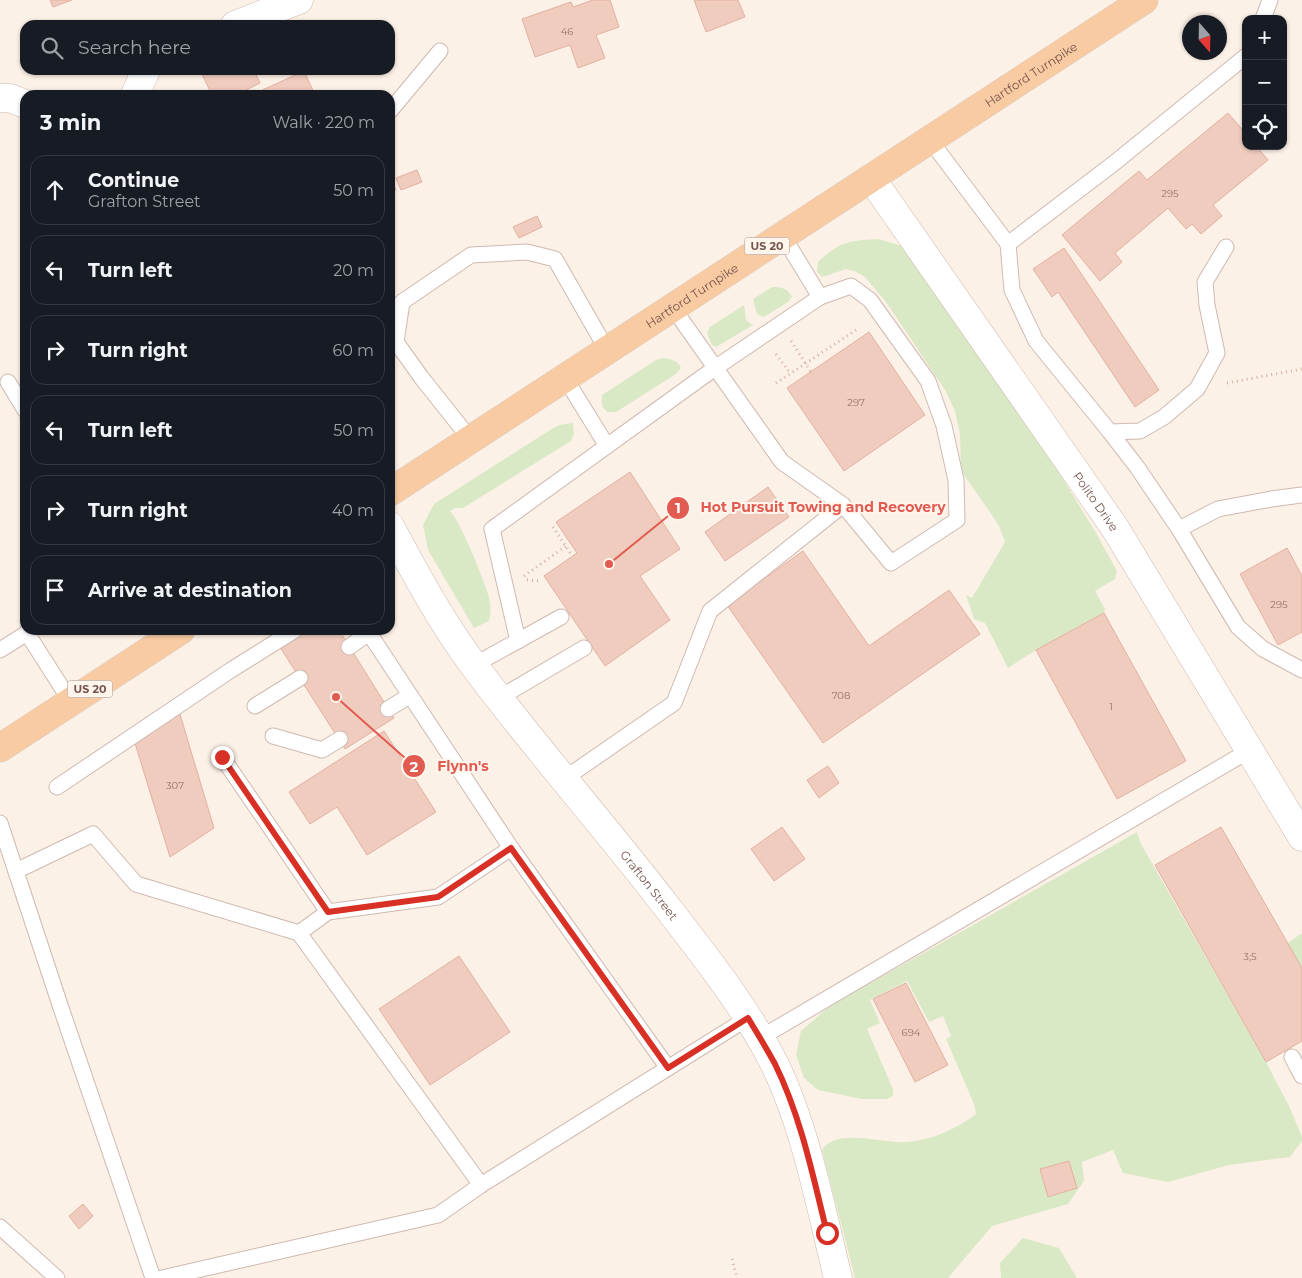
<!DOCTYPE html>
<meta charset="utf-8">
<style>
:root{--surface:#171b24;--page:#20242c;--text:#f1f3f6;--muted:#9ea1a6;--line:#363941}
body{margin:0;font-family:Montserrat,sans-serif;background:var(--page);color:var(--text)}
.controls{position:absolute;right:15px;top:15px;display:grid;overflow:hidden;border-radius:10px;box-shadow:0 1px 4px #0004}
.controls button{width:45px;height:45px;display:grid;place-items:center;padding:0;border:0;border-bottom:1px solid var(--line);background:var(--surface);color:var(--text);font:25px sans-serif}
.compass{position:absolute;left:1182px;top:15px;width:45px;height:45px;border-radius:50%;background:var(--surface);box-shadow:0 1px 4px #0004;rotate:160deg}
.stop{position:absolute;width:15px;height:15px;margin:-11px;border:4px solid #d93025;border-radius:50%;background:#fff}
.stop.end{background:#d93025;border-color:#fff;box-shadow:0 1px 5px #0008}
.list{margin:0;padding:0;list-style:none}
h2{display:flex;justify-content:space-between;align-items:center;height:65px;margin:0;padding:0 20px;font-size:21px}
h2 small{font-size:16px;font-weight:400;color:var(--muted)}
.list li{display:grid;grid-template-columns:32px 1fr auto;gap:15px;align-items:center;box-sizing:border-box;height:70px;margin:0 10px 10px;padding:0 10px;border:1px solid var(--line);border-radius:15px}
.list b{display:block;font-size:19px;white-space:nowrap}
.list p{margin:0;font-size:16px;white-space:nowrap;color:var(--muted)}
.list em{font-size:16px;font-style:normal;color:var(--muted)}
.icon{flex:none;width:28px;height:28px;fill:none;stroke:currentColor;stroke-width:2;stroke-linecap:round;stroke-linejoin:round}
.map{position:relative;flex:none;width:1302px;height:1278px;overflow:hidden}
.search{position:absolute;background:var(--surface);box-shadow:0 1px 4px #0004;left:20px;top:20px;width:375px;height:55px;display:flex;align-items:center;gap:12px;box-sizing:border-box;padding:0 18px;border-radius:15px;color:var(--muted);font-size:19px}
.panel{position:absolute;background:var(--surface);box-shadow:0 1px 4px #0004;left:20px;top:90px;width:375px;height:545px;border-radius:15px}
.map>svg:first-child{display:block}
.green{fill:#d9e9c6}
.building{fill:#f0ccbf;stroke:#e3b0a0}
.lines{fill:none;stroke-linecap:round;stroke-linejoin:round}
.service-casing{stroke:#cfb9b0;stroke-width:17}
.minor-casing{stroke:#cfb9b0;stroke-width:29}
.tertiary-casing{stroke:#cfb9b0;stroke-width:29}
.primary-casing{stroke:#d8cfcd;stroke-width:29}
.path{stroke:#d6afa2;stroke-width:3;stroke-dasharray:1 4;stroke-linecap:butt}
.service{stroke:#fff;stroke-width:15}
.minor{stroke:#fff;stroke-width:28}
.tertiary{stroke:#fff;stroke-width:28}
.primary{stroke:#f8cba2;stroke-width:28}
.route{stroke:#d93025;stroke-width:6}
.labels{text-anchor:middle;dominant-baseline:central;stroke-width:4;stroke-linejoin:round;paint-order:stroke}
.number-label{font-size:10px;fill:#947269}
.shield{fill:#fef5ed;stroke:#9e847c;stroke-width:1}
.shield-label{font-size:11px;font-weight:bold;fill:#75544c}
.street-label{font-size:12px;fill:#75544c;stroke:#fef5ed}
.leader{fill:none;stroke:#e25b50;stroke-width:2}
.callout-dot{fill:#e25b50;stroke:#fef5ed;stroke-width:2}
.mark-label{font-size:15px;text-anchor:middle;font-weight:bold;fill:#fff}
.callout-label{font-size:14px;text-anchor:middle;font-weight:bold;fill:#e25b50;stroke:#fef5ed;stroke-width:4;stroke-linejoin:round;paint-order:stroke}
</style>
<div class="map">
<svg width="1302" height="1278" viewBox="0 0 1302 1278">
<rect width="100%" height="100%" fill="#fcf1e7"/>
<g class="green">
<path d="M879 239 902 246 1036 435 1096 533 1117 571 1115 579 1095 591 1105 609 1104 613 1036 650 1008 668 985 623 974 619 966 595 972 598 1005 542 999 526 990 512 961 471 960 434 955 411 945 390 886 302 864 276 854 271 846 269 822 277 817 272 818 262C838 242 851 240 879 239Z"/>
<path d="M772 287C781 287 788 288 792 297L788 302 764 317 757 314 753 299Z"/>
<polygon points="744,305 746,320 753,325 716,347 712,345 707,333 710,327"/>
<path d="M663 358C670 359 678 360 681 368L676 374 616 412H607L602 406V395L656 360Z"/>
<path d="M573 423 574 434 571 441 463 508H455L450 511C460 520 485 582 489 597 491 605 491 613 489 621L474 628 428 550 423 525 434 504 550 430 559 425Z"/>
<path d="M1137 832 1141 844 1266 1062 1289 1106 1302 1137V1141L1290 1157 1229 1165 1168 1182 1123 1173 1113 1150 1082 1162 1084 1181 1068 1204 992 1226 948 1278H855L822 1150C836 1127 884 1144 906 1142 932 1140 955 1130 976 1114L974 1104 946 1039 951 1036 943 1016 929 1022 907 981 870 1000 880 1023 867 1029 893 1089V1096L887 1099H862L818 1090 804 1078 796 1055 801 1031 830 1006Z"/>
<polygon points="1302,933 1302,968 1288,943"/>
<polygon points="1023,1238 1059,1248 1077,1278 1001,1278 1000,1263"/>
</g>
<g class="building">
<polygon points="50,0 72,0 53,7"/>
<polygon points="593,0 610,0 619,27 596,35 605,58 578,68 570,45 535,57 522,19 571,2 573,7"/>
<polygon points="694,0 738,0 745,17 706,32"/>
<polygon points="200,70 254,70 260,83 246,90 249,95 212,95"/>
<polygon points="304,71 315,95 257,95 256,93"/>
<polygon points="1228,113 1246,134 1246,146 1256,146 1268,160 1213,205 1222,216 1201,234 1192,224 1186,229 1168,208 1115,253 1122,262 1100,281 1062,235 1139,171 1147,180"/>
<polygon points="417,170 422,182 401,190 396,178"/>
<polygon points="390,177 396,190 390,192"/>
<polygon points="537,216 542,227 519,238 513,227"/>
<polygon points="1064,248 1159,390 1135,407 1058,292 1052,297 1033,269"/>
<polygon points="869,332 925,415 844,471 787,388"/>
<polygon points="630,472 680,549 640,576 670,620 605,666 544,576 577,553 556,522"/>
<polygon points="768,487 789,517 725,561 705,532"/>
<polygon points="1287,548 1302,576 1302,632 1278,645 1240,574"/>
<polygon points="803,551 869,646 949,590 980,634 823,743 727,605"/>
<polygon points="1104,613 1186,761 1117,799 1036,650"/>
<polygon points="300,630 339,630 394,718 345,749 278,644"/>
<polygon points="179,711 214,828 170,857 134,740"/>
<polygon points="384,731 436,812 367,855 337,807 310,824 289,792"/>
<polygon points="828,766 839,783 819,798 807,780"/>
<polygon points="782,827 805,859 774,881 751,849"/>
<polygon points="1221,827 1302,968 1302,1041 1266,1062 1155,865"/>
<polygon points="459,956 510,1032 430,1085 379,1009"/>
<polygon points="906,983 948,1065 915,1082 873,999"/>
<polygon points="1069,1161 1077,1188 1048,1197 1040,1169"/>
<polygon points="83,1204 93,1216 79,1229 69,1216"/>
</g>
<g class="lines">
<g class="service-casing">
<g id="service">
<polyline points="1263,19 1270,0"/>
<polyline points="390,111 440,51"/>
<polyline points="930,140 1008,244 1113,164 1246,56"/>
<polyline points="1008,244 1012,290 1036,341 1110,432 1140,431 1164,417 1197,389 1217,353 1207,305 1205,282 1226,247"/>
<polyline points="820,297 851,286 870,300 928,381 944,426 956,480 957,520 891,563 843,505"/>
<polyline points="396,342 402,302 471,255 527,252 555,259 607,350"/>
<polyline points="390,344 396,342 421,377 471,440"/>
<polyline points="565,378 607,446"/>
<polyline points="8,382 25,410"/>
<polyline points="1110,432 1137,467 1179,529 1238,627 1263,649 1302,670"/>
<polyline points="1179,529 1218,509 1271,499 1302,495"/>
<polyline points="367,630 511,848"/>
<polyline points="27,633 71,702"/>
<polyline points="518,641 492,529 715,368 820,297 783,236"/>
<polyline points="349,647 369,633"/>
<polyline points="0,650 27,633 28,630"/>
<polyline points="474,665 561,617"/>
<polyline points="499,698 584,648"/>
<polyline points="255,706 300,678"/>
<polyline points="388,709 409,696"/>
<polyline points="273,736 322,750 340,739"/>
<polyline points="222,757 328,912"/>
<polyline points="564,779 674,703 710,611 843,505 782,462 673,308"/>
<polyline points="57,787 231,670 295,630"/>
<polyline points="0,823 60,1005 153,1278"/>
<polyline points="16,871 93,834 136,884 299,933 481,1185 748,1018"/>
<polyline points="299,933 328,912 438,897 511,848 668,1068"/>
<polyline points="760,1038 1250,750"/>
<polyline points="1292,1057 1302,1076"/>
<polyline points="0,1227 57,1278"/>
<polyline points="162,1278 438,1215 481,1185"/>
</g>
</g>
<g class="minor-casing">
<g id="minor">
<polyline points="235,25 299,0"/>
<polyline points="135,95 146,70"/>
<polyline points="0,98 10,98 25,104"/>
<path id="s1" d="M871 178 1115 528 1302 837"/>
</g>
</g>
<g class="tertiary-casing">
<g id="tertiary">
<path id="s2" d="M390 526C416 575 442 623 475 667 536 749 605 826 667 907 706 958 746 1007 775 1065 806 1129 821 1209 838 1278"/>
</g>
</g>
<g class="primary-casing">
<g id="primary">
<path id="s3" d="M390 492 1144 0"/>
<polyline points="0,748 181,630"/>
</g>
</g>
<g class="path">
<polyline points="791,341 811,372"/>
<polyline points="776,354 790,373"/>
<polyline points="776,383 859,328"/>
<polyline points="1227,383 1302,369"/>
<polyline points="553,527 571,554"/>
<polyline points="524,576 566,546"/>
<polyline points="527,580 539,581"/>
<polyline points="732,1259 737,1278"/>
</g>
<use href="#service" class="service"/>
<use href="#minor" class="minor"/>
<use href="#tertiary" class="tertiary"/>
<use href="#primary" class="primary"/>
</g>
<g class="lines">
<path class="route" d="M222 757 328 912 438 897 511 848 668 1068 748 1018C757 1033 767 1049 775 1064 801 1117 813 1176 827 1233"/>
</g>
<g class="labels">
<g class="number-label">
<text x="567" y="31">46</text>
<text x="1170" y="193">295</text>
<text x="856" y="402">297</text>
<text x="1279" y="604">295</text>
<text x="841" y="695">708</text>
<text x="1111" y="706">1</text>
<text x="175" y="785">307</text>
<text x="1250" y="956">3;5</text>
<text x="911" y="1032">694</text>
</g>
<g class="shield">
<rect x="744.5" y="237.5" width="45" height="17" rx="4"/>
<rect x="67.5" y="680.5" width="45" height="17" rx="4"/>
</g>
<g class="shield-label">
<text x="767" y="246">US 20</text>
<text x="90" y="689">US 20</text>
</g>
<g class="street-label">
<text stroke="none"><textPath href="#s3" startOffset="765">Hartford Turnpike</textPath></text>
<text stroke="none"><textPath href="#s3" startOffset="360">Hartford Turnpike</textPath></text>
<text stroke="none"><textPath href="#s1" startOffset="394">Polito Drive</textPath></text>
<text stroke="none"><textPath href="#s2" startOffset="444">Grafton Street</textPath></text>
</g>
</g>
<path class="leader" d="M609 564L678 508M336 697L414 766"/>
<g class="callout-dot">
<circle cx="609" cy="564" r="5"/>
<circle cx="336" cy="697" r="5"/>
<circle cx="678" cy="508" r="12"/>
<circle cx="414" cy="766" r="12"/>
</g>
<g class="mark-label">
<text x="678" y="513">1</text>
<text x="414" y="772">2</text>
</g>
<g class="callout-label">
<text x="823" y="512">Hot Pursuit Towing and Recovery</text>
<text x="463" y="771">Flynn's</text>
</g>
</svg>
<div class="controls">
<button>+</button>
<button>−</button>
<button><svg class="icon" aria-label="locate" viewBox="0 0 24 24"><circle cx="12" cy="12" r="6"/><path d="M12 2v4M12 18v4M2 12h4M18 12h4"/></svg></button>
</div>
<svg class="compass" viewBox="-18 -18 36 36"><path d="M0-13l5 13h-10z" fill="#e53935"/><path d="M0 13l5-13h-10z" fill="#9ea1a6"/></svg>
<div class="stop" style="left:827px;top:1233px"></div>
<div class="stop end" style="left:222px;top:757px"></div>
<div class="search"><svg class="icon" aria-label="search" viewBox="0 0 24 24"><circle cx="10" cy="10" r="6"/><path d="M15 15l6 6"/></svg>Search here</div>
<section class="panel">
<h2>3 min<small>Walk · 220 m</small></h2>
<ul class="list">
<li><svg class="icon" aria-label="ahead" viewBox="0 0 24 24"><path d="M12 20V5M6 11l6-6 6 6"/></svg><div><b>Continue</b><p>Grafton Street</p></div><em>50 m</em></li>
<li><svg class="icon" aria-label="left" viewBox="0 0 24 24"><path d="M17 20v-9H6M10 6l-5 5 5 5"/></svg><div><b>Turn left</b></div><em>20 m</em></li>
<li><svg class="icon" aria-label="right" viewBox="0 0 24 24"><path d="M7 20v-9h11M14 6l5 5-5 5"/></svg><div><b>Turn right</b></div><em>60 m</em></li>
<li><svg class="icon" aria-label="left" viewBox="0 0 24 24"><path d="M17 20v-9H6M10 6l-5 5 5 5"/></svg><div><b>Turn left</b></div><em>50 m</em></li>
<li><svg class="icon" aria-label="right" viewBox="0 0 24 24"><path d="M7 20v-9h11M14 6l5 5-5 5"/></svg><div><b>Turn right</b></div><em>40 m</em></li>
<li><svg class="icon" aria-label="arrive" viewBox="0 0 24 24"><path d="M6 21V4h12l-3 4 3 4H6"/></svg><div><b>Arrive at destination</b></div></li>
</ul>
</section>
</div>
